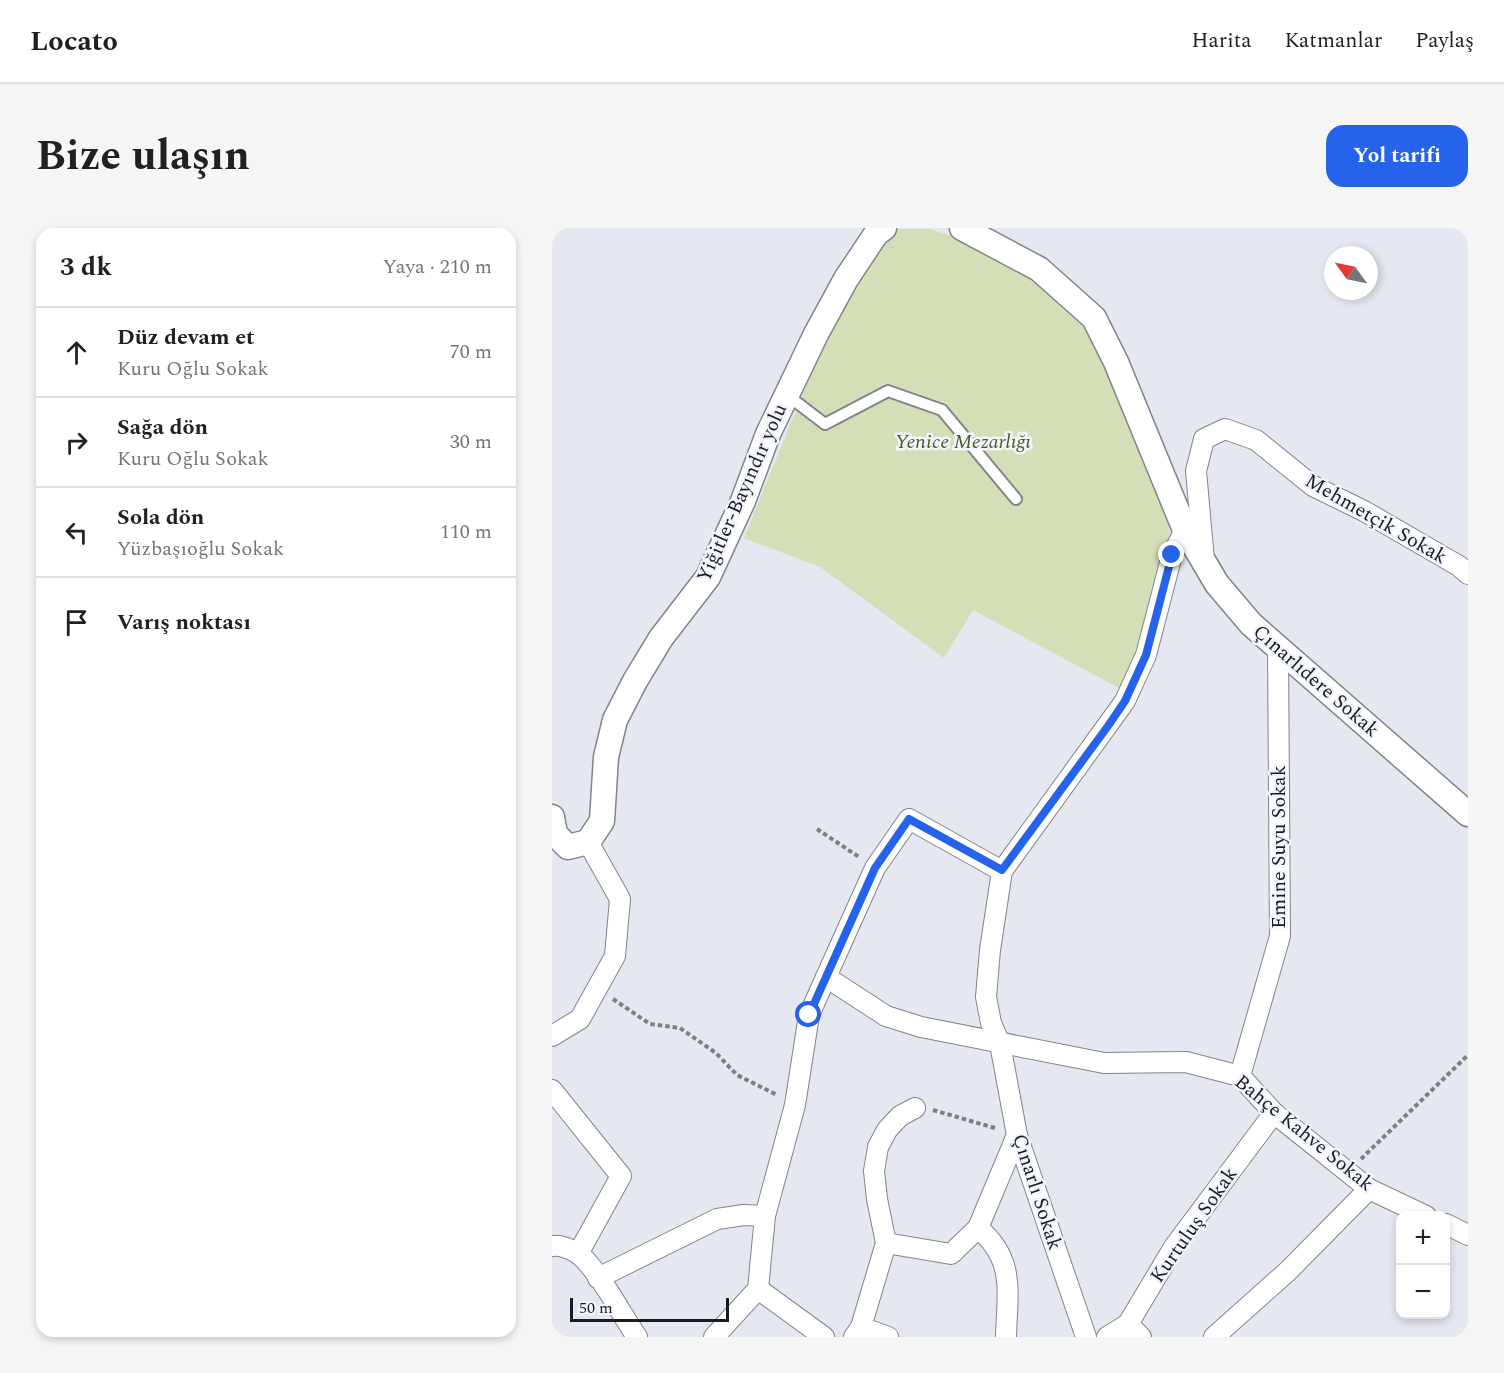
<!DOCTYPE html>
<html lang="tr">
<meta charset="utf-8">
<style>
:root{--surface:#fff;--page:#f6f6f6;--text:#202124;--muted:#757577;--line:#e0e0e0;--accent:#2563eb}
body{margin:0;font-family:Spectral,serif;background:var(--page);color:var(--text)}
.controls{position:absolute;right:18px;bottom:18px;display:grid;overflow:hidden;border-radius:12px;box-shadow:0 3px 9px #0003}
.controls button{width:54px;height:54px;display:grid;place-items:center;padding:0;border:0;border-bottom:2px solid var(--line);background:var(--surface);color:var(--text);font:30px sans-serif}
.compass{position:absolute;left:772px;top:18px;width:54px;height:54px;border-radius:50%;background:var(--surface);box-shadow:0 3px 9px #0003;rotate:303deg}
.scale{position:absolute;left:18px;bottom:15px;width:159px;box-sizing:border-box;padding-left:6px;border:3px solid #1b1c1f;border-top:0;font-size:16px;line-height:21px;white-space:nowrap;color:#1b1c1f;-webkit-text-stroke:4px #f2f5fd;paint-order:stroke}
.stop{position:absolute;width:18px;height:18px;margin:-14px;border:4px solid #2563eb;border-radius:50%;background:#fff}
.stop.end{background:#2563eb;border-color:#fff;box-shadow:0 2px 6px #0008}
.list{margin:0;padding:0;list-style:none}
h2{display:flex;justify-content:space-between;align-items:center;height:78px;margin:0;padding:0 24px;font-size:26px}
h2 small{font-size:20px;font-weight:400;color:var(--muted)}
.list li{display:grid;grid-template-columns:39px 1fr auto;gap:18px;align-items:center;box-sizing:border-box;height:90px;padding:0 24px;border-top:2px solid var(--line)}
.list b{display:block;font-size:22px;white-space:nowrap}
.list p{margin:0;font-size:20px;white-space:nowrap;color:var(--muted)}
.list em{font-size:20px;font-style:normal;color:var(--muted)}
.icon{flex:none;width:33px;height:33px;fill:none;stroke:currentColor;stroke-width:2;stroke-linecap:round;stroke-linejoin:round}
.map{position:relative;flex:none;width:916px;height:1109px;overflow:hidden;border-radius:18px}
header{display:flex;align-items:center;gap:36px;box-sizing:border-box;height:84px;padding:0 30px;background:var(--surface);border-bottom:2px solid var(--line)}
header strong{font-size:28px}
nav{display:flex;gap:33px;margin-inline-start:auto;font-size:21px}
.intro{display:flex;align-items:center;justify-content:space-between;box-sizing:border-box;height:144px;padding:0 36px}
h1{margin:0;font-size:42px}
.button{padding:15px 27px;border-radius:18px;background:var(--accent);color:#fff;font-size:21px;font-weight:700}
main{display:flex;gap:36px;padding:0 36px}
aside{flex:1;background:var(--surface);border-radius:18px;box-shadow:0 3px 9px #0003}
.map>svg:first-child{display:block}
.green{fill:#d5dfb7}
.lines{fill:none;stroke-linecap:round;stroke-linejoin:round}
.service-casing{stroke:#82848c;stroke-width:14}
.minor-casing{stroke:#82848c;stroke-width:22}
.tertiary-casing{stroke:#82848c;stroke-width:27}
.path{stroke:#7d7f84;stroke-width:4;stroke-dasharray:4.5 3;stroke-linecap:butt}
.service{stroke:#fff;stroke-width:10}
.minor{stroke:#fff;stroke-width:20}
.tertiary{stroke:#fff;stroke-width:24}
.route{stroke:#2563eb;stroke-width:8}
.labels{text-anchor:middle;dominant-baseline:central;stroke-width:5;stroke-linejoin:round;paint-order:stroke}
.park-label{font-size:20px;font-style:italic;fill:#4e5918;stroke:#f2f5fd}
.street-label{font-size:20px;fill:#1b1c1f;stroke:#f2f5fd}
</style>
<header>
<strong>Locato</strong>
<nav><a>Harita</a><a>Katmanlar</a><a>Paylaş</a></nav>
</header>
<div class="intro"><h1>Bize ulaşın</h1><a class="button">Yol tarifi</a></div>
<main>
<aside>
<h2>3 dk<small>Yaya · 210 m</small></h2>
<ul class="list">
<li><svg class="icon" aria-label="ahead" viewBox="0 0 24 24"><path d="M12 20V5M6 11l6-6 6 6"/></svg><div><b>Düz devam et</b><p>Kuru Oğlu Sokak</p></div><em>70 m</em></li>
<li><svg class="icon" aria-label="right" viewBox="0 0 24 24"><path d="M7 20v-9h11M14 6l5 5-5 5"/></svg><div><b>Sağa dön</b><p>Kuru Oğlu Sokak</p></div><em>30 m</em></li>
<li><svg class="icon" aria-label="left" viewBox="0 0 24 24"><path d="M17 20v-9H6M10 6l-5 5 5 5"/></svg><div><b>Sola dön</b><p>Yüzbaşıoğlu Sokak</p></div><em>110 m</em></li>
<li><svg class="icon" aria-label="arrive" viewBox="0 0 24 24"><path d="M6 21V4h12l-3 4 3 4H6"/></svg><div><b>Varış noktası</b></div></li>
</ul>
</aside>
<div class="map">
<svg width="916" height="1109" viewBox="0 0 916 1109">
<rect width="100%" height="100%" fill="#e5e8f0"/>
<polygon class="green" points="344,1 378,1 443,23 534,88 609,261 619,313 580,467 421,382 392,430 268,339 192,310 267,126 316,34"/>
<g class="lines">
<g class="service-casing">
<polyline id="service" points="235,167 273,196 336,163 390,182 464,271"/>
</g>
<g class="minor-casing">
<g id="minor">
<polyline points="652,332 644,243 652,211 673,201 704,212 761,258 812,283 907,338 916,346"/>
<polyline points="274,749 334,788 369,799 552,835 634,834 688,848 722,885 817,961 874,988"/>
<polyline points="0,808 28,791 63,728 68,671 36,614"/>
<polyline points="688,848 728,708 726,421"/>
<polyline points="0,862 69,948 26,1026"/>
<polyline points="894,996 916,1007"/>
<polyline points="426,1000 465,907"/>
<path d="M334 1015 399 1026 426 1000C464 1032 455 1064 454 1109"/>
<path d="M0 1018C8 1017 20 1021 27 1026 46 1042 70 1087 85 1109"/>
<polyline points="46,1050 165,991 192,987 213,988"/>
<polyline points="206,1061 213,988 243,877 257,787 323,640 357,591 450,643"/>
<polyline points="206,1061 272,1109"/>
<polyline points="309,1099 336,1109"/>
<polyline points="162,1109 206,1061"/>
<polyline points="302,1109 309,1099 334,1015 325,971 322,943 326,919 335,902 348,888 363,880"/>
<polyline points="534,1109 465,907 448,816 439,795 434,769 438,722 450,643 573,473 594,427 620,327 633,302"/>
<polyline points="555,1109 576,1096"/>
<polyline points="589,1109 576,1096 622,1019 722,885"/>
<polyline points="662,1109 736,1043 817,961"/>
</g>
</g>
<g class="tertiary-casing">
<g id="tertiary">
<polyline points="410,0 487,41 542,90 564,134 633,302 665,356 699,396 916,586"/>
<polyline points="0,589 3,606 16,619 36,614 50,593 54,529 63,492 83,453 109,410 156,349 191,273 216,206 264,106 294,51 324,6 332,0"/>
</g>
</g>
<g class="path">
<polyline points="265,601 307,629"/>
<polyline points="61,771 98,796 128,800 164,825 185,847 225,867"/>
<polyline points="381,882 443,900"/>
<polyline points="809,931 916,827"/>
</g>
<use href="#service" class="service"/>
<use href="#minor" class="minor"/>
<use href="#tertiary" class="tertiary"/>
</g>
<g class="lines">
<polyline class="route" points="257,787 323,640 357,591 450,642 556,498 573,473 594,427 620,327"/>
</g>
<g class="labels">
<g class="park-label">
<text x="411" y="214">Yenice Mezarlığı</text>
</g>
<g class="street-label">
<text transform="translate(190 265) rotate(-66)">Yiğitler-Bayındır yolu</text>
<text transform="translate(824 291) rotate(30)">Mehmetçik Sokak</text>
<text transform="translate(764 453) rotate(41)">Çınarlıdere Sokak</text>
<text transform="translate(727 619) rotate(-90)">Emine Suyu Sokak</text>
<text transform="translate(752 905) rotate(39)">Bahçe Kahve Sokak</text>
<text transform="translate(485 964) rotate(72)">Çınarlı Sokak</text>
<text transform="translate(642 997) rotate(-55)">Kurtuluş Sokak</text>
</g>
</g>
</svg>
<div class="controls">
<button>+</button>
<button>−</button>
</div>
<svg class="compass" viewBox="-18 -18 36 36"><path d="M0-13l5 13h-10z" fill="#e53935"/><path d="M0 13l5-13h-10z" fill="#757577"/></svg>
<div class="scale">50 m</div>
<div class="stop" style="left:257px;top:787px"></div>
<div class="stop end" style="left:620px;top:327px"></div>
</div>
</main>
